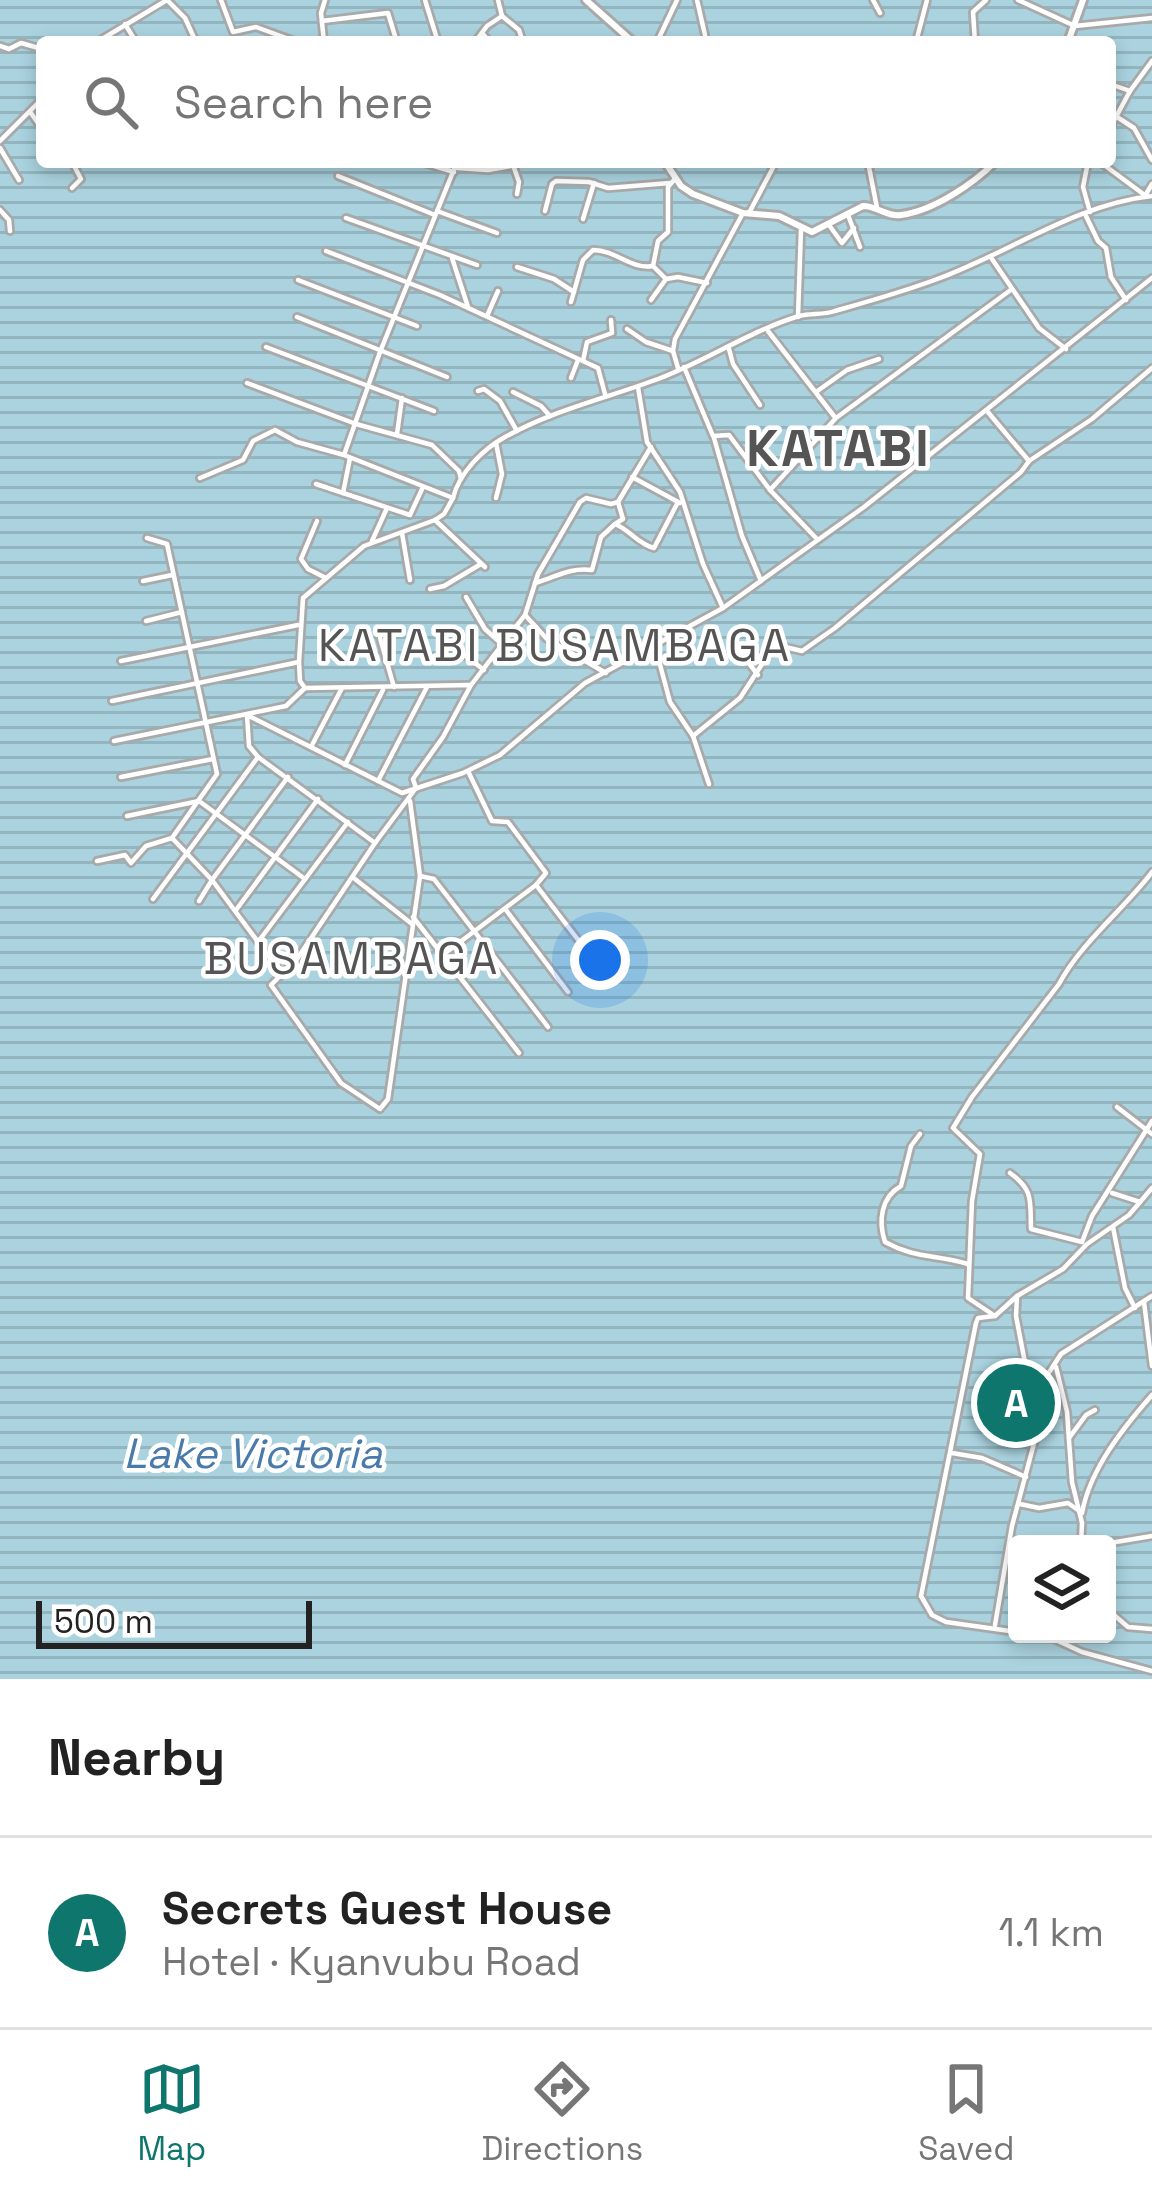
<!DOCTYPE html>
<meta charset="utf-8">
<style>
:root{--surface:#fff;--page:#f6f6f6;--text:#222;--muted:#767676;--line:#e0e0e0;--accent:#0f766e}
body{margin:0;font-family:"Space Grotesk",sans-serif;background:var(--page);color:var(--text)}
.controls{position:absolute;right:36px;bottom:36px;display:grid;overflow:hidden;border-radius:12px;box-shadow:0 6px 18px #0003}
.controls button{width:108px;height:108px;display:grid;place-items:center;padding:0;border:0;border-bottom:3px solid var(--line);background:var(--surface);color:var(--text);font:60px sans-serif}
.scale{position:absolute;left:36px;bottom:30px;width:276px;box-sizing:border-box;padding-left:12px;border:6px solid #222;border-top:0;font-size:33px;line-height:42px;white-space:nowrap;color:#222;-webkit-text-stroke:9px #fff;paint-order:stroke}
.you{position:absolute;left:600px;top:960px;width:42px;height:42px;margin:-30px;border:9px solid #fff;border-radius:50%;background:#1a73e8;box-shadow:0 0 0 18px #1a73e833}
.badge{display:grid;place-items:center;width:78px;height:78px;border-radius:50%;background:var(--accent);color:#fff;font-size:39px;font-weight:700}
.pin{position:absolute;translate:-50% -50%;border:6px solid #fff;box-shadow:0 3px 12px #0006}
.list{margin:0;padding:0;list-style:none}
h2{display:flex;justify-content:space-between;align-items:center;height:156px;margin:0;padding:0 48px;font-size:51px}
h2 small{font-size:39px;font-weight:400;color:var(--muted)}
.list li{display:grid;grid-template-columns:78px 1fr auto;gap:36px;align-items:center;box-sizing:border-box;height:192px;padding:0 48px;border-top:3px solid var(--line)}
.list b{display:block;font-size:45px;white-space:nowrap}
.list p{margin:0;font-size:39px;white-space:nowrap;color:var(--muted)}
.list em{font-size:39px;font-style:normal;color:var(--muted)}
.icon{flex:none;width:66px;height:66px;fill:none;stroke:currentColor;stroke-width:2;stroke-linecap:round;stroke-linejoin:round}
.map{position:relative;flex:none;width:1152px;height:1679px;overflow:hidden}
.search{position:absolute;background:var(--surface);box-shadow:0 6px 18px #0003;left:36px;right:36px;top:36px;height:132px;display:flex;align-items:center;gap:30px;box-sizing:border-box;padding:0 42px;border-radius:12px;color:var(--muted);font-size:45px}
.sheet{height:348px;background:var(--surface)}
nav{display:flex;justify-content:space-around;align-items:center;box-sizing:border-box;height:168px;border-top:3px solid var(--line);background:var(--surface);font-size:33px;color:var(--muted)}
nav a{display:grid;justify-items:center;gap:6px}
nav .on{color:var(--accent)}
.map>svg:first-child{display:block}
.water{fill:url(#water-rules);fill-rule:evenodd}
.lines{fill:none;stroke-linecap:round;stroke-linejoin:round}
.minor-casing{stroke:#a9a9a9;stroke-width:10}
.tertiary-casing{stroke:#a9a9a9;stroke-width:12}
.minor{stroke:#fff;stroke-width:4.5}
.tertiary{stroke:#fff;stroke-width:6}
.labels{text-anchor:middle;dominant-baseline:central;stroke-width:9;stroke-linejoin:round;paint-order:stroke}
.water-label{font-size:42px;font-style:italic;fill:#4a7aab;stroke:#fff}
.quarter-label{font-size:45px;letter-spacing:3px;fill:#555;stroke:#fff}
.district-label{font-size:51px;font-weight:bold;letter-spacing:3px;fill:#555;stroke:#fff}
</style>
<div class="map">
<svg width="1152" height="1679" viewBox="0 0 1152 1679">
<defs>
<pattern id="water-rules" width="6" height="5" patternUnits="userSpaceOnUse" patternTransform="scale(3)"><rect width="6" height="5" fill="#aad3df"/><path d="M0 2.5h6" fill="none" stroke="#92b5bf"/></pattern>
</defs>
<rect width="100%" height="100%" fill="#f2efe9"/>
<path class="water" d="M0 0H1152V1679H0ZM42 42H1110V162H42ZM1017 1544H1107V1634H1017Z"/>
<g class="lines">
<g class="minor-casing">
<g id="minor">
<polyline points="167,0 185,18 196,42"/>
<polyline points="221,0 233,32 256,27 297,42"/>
<polyline points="425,0 438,42"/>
<polyline points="498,0 502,16"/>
<polyline points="697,0 705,35"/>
<polyline points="873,0 880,13"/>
<polyline points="1018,0 1075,26 1152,18"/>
<polyline points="322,21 388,13 395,36 393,42"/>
<polyline points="125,24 136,42"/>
<polyline points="482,33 490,42"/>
<polyline points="97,42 167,0"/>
<polyline points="324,42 321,13 325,0"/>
<polyline points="475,42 487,26 502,16 519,30 523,42"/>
<polyline points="657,42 677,0"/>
<polyline points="916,42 927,0"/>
<polyline points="975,42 973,12 986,0"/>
<polyline points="0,46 9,49 21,43 42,49"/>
<polyline points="1110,84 1130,91"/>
<polyline points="31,113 42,129"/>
<polyline points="1117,117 1134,128 1152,160"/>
<polyline points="1110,128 1130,91 1152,61"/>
<polyline points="0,141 42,99"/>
<polyline points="0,148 19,180"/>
<polyline points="421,162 454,172"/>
<path d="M457 162 380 352 344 455 453 498C459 473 483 449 505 437 553 410 607 398 658 379 706 361 750 331 799 316 811 313 824 315 835 311 870 301 906 291 940 278 1010 252 1077 204 1152 196"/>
<polyline points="512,162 519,182 517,194"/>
<polyline points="868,162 877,208"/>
<polyline points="913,162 927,162"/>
<polyline points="1088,162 1083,187 1090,212"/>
<polyline points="1100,162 1146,196"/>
<polyline points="457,168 488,170 511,166"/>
<polyline points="338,176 435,215"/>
<polyline points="674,180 668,187 668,232 658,241 653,266 666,279 678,277 707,283"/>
<polyline points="72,188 81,179 72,162"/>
<polyline points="1145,196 1152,184"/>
<polyline points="0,210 9,220 10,231"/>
<polyline points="437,211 497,233"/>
<polyline points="545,211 552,184 556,181 589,182 608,188 670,183"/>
<polyline points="749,213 776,162"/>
<polyline points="848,215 860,247"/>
<polyline points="1086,216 1098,241 1106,248 1111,277 1126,300"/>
<polyline points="346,218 477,265"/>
<polyline points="583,219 594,183"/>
<polyline points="829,225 842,243 854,228"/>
<polyline points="326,251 440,295 598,368 605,394"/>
<polyline points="452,258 468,307"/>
<polyline points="992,259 1039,328 1066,349"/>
<polyline points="517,267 554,279 574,292"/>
<polyline points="298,280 417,326"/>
<polyline points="651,300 666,279"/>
<path d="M571 302 583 260 593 250C616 250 631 270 653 266"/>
<polyline points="487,316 498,291"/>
<polyline points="297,317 447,377"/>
<polyline points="798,317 801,229"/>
<polyline points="627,329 646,342 673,351"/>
<polyline points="768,331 834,416"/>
<polyline points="266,347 434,411"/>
<polyline points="729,349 733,364 760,405"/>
<polyline points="583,361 587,342 612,333 611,320"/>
<polyline points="684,367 713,436 729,435 770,490 817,539"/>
<polyline points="678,368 673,351 675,339 743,213"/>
<polyline points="571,378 578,360"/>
<polyline points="247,383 356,424 432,445 459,471 461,479"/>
<polyline points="638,387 647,442 680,492 703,564 723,608"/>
<polyline points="478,391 484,389 500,401 517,431"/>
<polyline points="513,392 541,406 550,416"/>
<polyline points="816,392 847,370 879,359"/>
<polyline points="397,434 402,398"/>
<polyline points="714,438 742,536 761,581"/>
<polyline points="496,443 502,474 496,498"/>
<polyline points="350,458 343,493 410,515 423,487"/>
<polyline points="1029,461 1092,419 1152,368"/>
<polyline points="632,477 680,503"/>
<polyline points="200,478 243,460 253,441 275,430 297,442 344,455"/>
<polyline points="316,484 343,493"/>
<polyline points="770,490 836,418 1012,289"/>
<polyline points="435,520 485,567"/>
<polyline points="317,521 301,559 308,569 326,578"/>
<polyline points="615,524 623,519 618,502"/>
<polyline points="402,533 410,580"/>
<polyline points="147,538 167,544 217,774 172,838 212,880 199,901"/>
<polyline points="372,541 387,508"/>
<polyline points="143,581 172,575"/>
<path d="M535 583C556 577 570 567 592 570L601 537 615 524C630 530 638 544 654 548L678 502"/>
<polyline points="430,589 444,586 481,564"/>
<polyline points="466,597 485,629 504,646"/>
<polyline points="525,615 547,639 606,673"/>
<polyline points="146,621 182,612"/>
<polyline points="380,638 394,687"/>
<polyline points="655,646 670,702 693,736 740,698 768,655 785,647 802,651 835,628 1021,472 1029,461 987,411"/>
<polyline points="458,650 484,670"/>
<polyline points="744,657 758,675"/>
<polyline points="121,661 298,625"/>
<polyline points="471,685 525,615 538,574 580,502 586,498 611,504 618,502 651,447"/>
<polyline points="112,701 299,662"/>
<polyline points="693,736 709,784"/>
<polyline points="114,741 286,706 305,688"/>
<polyline points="311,747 342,688"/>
<polyline points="258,757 249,746 247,715 402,793 463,773 500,755 585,683 723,608 864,507 1152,278"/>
<polyline points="345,765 383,690"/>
<polyline points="121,777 213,759"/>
<polyline points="378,781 427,687"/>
<polyline points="127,816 199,801 305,879"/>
<polyline points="375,843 297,959 271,985 341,1083 380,1109 388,1099 420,876 410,801"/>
<polyline points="97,861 125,855 131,863 146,846 172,838"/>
<polyline points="420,876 434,879 548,1027"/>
<polyline points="355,879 412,924"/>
<polyline points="536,885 602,971"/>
<polyline points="153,899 258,757 375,843 416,788 413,779 443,737 471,685 305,688 300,681 299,662 303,598 364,546 435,520 444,514 453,498"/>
<polyline points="236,910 318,799"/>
<polyline points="506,910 568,992"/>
<polyline points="413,917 519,1053"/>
<polyline points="258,942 348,822"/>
<polyline points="444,954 536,885 546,873 508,822 492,821 468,771"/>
<polyline points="281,973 212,880 288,777"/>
<polyline points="1117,1107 1152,1134"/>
<path d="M920 1134 911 1146 901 1186C881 1197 878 1221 885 1242 916 1259 935 1254 968 1264"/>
<path d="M1010 1173C1034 1190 1030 1201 1031 1229L1082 1242"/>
<polyline points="1112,1193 1140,1202"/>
<polyline points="1113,1227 1125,1288 1135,1308"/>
<polyline points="1082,1242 1092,1216 1152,1121"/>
<polyline points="1017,1296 1016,1316 1026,1368 1048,1374"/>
<polyline points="1144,1302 1152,1366"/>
<path d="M995 1316 968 1298 972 1201 980 1154 953 1128 972 1097 1059 984C1080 944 1123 910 1152 872"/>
<polyline points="1056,1367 1067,1412 1072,1482 1082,1523 1081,1544"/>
<polyline points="1069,1438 1086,1415 1095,1410"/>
<polyline points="952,1453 982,1458 1026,1477"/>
<polyline points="1020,1504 1039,1508 1068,1503 1078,1510"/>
<path d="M1082 1513C1090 1469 1123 1428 1152 1395"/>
<polyline points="1104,1544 1152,1536"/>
<polyline points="1107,1609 1128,1627 1152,1629"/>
<polyline points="995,1625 1012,1526 1041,1417 1048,1374 1061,1354 1152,1296"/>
<polyline points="1017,1632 946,1622 932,1615 921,1596 976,1323 978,1318 995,1316 1017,1296 1063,1269 1087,1244 1129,1215 1152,1188"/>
<polyline points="1043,1634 1082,1652 1152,1671"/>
</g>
</g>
<g class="tertiary-casing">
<g id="tertiary">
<polyline points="586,0 633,42"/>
<polyline points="1068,42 1083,0"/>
<path d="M665 162 681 186 693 194 743 213 779 216 812 232 863 206C877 206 887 217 901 215 933 211 973 184 995 162"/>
</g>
</g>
<use href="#minor" class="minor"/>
<use href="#tertiary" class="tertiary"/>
</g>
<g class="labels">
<g class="water-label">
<text x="253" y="1453">Lake Victoria</text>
</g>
<g class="quarter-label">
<text x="555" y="645">KATABI BUSAMBAGA</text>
<text x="352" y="958">BUSAMBAGA</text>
</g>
<g class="district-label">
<text x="839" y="448">KATABI</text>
</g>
</g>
</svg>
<div class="controls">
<button><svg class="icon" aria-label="layers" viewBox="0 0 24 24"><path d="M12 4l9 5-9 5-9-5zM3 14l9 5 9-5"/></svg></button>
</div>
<div class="scale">500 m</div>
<div class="you"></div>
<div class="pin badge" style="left:1016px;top:1403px">A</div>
<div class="search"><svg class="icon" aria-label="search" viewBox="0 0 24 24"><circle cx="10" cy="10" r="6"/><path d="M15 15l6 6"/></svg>Search here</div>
</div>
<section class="sheet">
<h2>Nearby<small></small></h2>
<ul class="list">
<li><span class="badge">A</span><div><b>Secrets Guest House</b><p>Hotel · Kyanvubu Road</p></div><em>1.1 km</em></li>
</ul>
</section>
<nav>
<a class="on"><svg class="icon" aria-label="map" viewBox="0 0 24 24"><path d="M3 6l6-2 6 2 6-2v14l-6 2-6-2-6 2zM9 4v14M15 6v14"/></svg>Map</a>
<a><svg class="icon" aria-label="directions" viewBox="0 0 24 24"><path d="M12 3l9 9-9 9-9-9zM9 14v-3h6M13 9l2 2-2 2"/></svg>Directions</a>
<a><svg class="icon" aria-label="saved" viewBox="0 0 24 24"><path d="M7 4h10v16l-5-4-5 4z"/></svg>Saved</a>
</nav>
